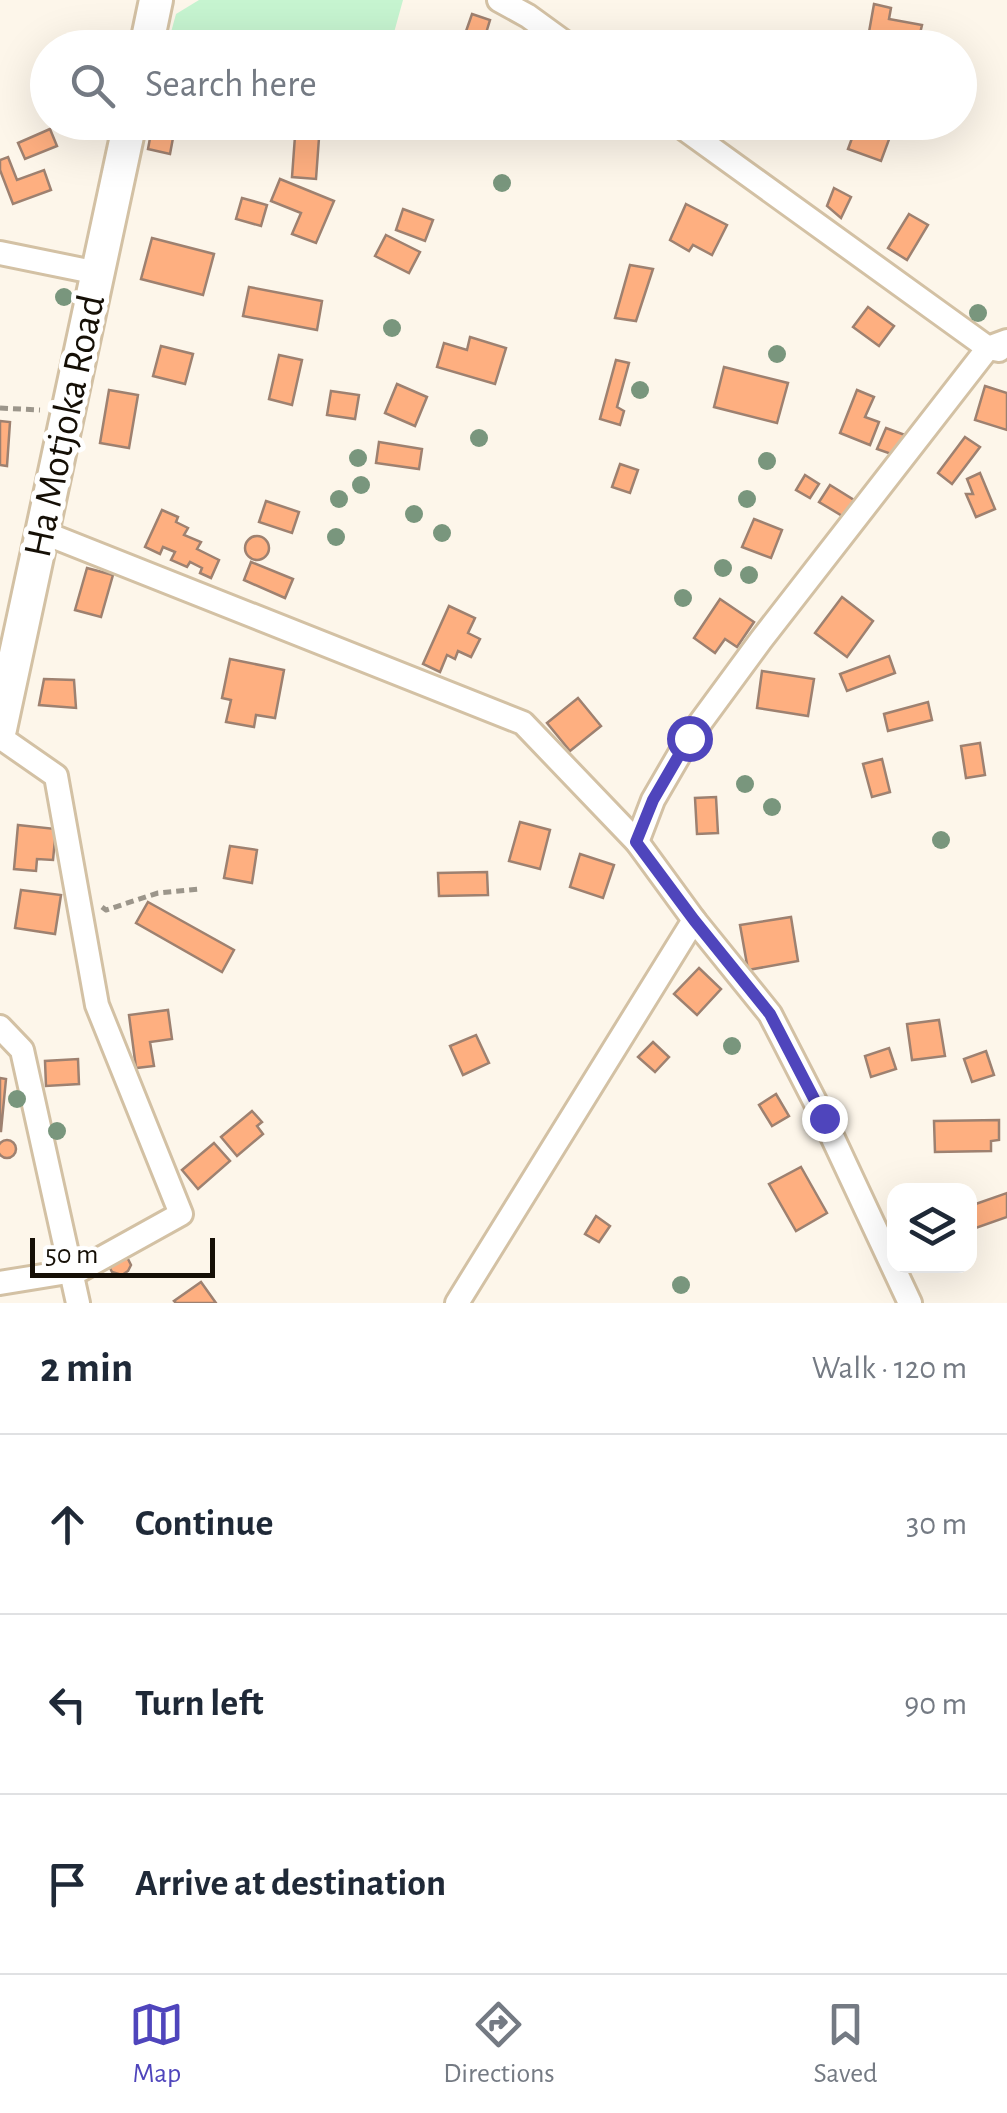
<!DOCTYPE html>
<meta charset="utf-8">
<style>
:root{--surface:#fff;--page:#f2f2f3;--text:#1f2937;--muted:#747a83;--line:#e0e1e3;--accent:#4f45bc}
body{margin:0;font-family:"Alegreya Sans",sans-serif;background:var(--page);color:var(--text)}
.controls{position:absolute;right:30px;bottom:30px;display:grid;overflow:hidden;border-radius:20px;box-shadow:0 10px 40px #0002}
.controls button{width:90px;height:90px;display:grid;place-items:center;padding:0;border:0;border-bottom:2px solid var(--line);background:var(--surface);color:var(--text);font:50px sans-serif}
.scale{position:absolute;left:30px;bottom:25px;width:185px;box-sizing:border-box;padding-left:10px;border:5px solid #150f06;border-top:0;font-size:28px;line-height:35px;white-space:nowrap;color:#150f06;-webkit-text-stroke:8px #fff;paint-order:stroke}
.stop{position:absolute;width:30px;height:30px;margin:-22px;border:8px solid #4f45bc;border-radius:50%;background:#fff}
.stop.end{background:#4f45bc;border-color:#fff;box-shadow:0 2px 10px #0008}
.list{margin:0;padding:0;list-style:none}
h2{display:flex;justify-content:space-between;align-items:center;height:130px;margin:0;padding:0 40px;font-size:42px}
h2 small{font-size:32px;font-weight:400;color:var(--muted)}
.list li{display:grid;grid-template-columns:65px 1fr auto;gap:30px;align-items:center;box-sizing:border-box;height:180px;padding:0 40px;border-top:2px solid var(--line)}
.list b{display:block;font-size:38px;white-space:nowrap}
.list em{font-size:32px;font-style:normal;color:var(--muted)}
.icon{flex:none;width:55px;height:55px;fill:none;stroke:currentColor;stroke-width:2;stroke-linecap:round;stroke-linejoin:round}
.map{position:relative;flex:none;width:1007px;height:1303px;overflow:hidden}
.search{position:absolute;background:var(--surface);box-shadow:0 10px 40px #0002;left:30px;right:30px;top:30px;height:110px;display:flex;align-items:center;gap:25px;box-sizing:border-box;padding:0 35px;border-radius:55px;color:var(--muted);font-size:38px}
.sheet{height:670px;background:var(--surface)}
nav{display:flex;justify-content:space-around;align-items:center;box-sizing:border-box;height:140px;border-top:2px solid var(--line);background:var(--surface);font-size:28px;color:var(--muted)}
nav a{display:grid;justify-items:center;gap:5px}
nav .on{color:var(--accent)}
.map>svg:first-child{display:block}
.green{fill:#c6f4d0}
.building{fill:#feaf80;stroke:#9e8170;stroke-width:2.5}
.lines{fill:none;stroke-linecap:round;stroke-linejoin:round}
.street-casing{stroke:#d3c1a4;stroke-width:28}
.secondary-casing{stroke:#d3c1a4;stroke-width:38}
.path{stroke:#9c968b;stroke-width:5;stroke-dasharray:8 5;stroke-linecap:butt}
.street{stroke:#fff;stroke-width:22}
.secondary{stroke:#fff;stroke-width:32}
.tree{fill:#79967d}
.route{stroke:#4f45bc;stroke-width:12}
.labels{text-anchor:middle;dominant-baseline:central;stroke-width:10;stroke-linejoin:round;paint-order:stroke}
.street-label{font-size:40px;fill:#150f06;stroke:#fff}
</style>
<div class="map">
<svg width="1007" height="1303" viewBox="0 0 1007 1303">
<rect width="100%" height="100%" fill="#fdf6ea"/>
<polygon class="green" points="199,0 403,0 390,47 167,47 176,14"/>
<g class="building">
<polygon points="874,4 891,8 889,19 922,25 918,42 869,32"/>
<polygon points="472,14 490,20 483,43 464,37"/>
<polygon points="153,122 176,122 170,154 148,149"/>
<polygon points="567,122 595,122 587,135"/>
<polygon points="793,122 816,122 812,135 792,127"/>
<polygon points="858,122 883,122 894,126 881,161 848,149"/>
<polygon points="50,129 57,146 25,159 18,143"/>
<polygon points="295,136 319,138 316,179 292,177"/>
<polygon points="8,157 17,180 44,170 51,190 13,204 0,170 0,160"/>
<polygon points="280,179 334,201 316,243 292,234 301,213 271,201"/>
<polygon points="834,188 851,197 841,218 827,206"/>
<polygon points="242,198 267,205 261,226 236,219"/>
<polygon points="686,204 727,225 712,255 693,245 689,251 670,240"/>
<polygon points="403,209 433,220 425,241 396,230"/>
<polygon points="909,214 928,225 907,260 888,248"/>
<polygon points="386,235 420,252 409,273 375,256"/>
<polygon points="152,238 214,254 203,295 141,279"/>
<polygon points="630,265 653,269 636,321 615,318"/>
<polygon points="249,287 322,301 317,330 243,316"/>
<polygon points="868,307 894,326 879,346 853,327"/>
<polygon points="470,337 506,348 495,384 437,367 444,343 467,350"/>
<polygon points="161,346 193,354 185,384 153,376"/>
<polygon points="279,355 302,360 292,405 269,399"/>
<polygon points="616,360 629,363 617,407 624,411 620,425 600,419"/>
<polygon points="724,367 788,383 777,423 714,407"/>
<polygon points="397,384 427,397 415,426 385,413"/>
<polygon points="985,386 1007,393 1007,430 975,420"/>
<polygon points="109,390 138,395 129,448 100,443"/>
<polygon points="857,390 874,397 865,417 879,422 870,445 840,433"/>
<polygon points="331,391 359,395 355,419 327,415"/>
<polygon points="0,421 10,422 7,466 0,465"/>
<polygon points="886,428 905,435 897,456 877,449"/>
<polygon points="965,437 980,447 952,484 938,473"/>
<polygon points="379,442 422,449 419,469 376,463"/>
<polygon points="620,464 638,470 630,493 612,487"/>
<polygon points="980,473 995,509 976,517 966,494 973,494 967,479"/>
<polygon points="805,475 819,484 810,498 796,490"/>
<polygon points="830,485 854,500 844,517 819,502"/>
<polygon points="266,501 299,512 292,533 259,522"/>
<polygon points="162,510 178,517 176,522 188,528 184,535 201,542 197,549 219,560 211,578 200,573 202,568 190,562 187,567 171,560 175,552 163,547 160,554 145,547"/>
<polygon points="754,519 782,530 771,558 742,547"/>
<circle cx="257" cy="548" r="12"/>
<polygon points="251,562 293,579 285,598 244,580"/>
<polygon points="87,568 113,575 101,617 75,610"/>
<polygon points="842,597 873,621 847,657 815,633"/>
<polygon points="720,599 754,622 737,647 725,639 715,653 694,638"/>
<polygon points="449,606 475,618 468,633 480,639 471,657 458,651 455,659 447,655 440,672 423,664"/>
<polygon points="889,656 895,673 847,691 840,674"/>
<polygon points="230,659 284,670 275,718 256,715 254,727 226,722 231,700 222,698"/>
<polygon points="762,671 814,679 808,716 757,708"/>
<polygon points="44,679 74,680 76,708 39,705"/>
<polygon points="578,698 601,726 570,751 547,723"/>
<polygon points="928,702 932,720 888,731 884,714"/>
<polygon points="980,743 985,775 966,778 961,746"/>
<polygon points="882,759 890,792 872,797 863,764"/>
<polygon points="716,797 718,833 697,834 695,798"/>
<polygon points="520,822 550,830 540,869 509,861"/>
<polygon points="18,825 56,829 53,860 37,859 36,871 14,869"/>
<polygon points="230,846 257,850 252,883 224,878"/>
<polygon points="580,854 614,865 603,898 570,887"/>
<polygon points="487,872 488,895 439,896 438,873"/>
<polygon points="21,890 61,895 55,934 15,928"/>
<polygon points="148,902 234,950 222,972 136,923"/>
<polygon points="791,917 798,961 748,970 740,925"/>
<polygon points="699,968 721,989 697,1015 674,994"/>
<polygon points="168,1010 172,1039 150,1042 154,1066 136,1068 129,1015"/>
<polygon points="939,1020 945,1056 912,1060 907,1024"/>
<polygon points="476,1035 489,1063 463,1075 450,1046"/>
<polygon points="653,1042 669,1057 655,1072 638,1057"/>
<polygon points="889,1048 896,1069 871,1077 865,1056"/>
<polygon points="986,1051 994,1075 972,1082 964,1059"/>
<polygon points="78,1059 79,1084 46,1086 45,1061"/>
<polygon points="0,1078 6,1079 1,1131 0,1131"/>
<polygon points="776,1094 789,1116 772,1126 759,1105"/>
<polygon points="252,1111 262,1122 257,1126 263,1134 237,1156 221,1137"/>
<polygon points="999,1120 999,1140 991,1141 991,1151 935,1152 934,1121"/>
<circle cx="7" cy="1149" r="9"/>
<polygon points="214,1143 230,1161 198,1189 182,1170"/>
<polygon points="801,1167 827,1213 796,1231 769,1184"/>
<polygon points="1007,1193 1007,1217 970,1230 970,1206"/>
<polygon points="596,1216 610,1226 599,1242 585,1234"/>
<polygon points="126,1255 131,1265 128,1271 122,1275 112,1272 109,1266"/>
<polygon points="201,1282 216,1303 176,1303 174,1301"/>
</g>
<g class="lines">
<g class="street-casing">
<g id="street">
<polyline points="499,0 528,16 572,48"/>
<polyline points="675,122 988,348 999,350"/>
<polyline points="0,253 98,273"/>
<polyline points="42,532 523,723 637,842 694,920 770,1014 824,1119 910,1303"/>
<polyline points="0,737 56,776 97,1005 181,1214 80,1270 0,1283"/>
<polyline points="637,842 653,800 689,738 761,640 988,348 1007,341"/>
<polyline points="0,1027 22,1050 78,1303"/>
<polyline points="457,1303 694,920"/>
</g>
</g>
<g class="secondary-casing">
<g id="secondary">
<polyline points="146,48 156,0"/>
<polyline points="0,729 130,122"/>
</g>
</g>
<g class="path">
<polyline points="0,408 40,410"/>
<polyline points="102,907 106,910 158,893 199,889"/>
</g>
<use href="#street" class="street"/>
<use href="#secondary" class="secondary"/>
</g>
<g class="tree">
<circle cx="502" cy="183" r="9"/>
<circle cx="64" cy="297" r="9"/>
<circle cx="978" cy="313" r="9"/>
<circle cx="392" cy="328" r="9"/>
<circle cx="777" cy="354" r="9"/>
<circle cx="640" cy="390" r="9"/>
<circle cx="479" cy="438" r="9"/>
<circle cx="358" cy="458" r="9"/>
<circle cx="767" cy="461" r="9"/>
<circle cx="361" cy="485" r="9"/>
<circle cx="339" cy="499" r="9"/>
<circle cx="747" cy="499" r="9"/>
<circle cx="414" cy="514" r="9"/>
<circle cx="442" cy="533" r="9"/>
<circle cx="336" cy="537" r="9"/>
<circle cx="723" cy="568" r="9"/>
<circle cx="749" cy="575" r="9"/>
<circle cx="683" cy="598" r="9"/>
<circle cx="745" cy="784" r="9"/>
<circle cx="772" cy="807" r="9"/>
<circle cx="941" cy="840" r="9"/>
<circle cx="732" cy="1046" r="9"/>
<circle cx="17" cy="1099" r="9"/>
<circle cx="57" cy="1131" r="9"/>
<circle cx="681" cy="1285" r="9"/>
</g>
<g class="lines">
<polyline class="route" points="689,738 653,800 636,842 694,920 770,1014 824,1118"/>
</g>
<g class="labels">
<g class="street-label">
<text transform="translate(65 426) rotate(-78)">Ha Motjoka Road</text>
</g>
</g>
</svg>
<div class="controls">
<button><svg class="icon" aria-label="layers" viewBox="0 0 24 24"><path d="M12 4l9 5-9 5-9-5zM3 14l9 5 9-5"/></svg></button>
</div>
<div class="scale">50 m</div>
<div class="stop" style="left:689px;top:738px"></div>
<div class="stop end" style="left:824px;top:1118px"></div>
<div class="search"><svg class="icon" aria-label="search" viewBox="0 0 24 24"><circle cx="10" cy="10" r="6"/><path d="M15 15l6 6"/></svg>Search here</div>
</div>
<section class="sheet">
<h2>2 min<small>Walk · 120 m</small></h2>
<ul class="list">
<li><svg class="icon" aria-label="ahead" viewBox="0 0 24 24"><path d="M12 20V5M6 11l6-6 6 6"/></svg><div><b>Continue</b></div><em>30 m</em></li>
<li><svg class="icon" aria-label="left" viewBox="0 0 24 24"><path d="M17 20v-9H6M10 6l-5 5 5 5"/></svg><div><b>Turn left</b></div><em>90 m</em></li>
<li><svg class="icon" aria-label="arrive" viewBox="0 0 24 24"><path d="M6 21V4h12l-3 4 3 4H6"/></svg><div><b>Arrive at destination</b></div></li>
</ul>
</section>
<nav>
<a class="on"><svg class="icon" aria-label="map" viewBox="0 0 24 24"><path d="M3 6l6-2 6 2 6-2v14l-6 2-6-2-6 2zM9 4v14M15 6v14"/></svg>Map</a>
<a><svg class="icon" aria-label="directions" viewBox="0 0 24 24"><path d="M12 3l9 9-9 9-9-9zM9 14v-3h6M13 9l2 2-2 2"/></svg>Directions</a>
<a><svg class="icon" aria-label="saved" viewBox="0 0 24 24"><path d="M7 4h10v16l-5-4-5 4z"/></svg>Saved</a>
</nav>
